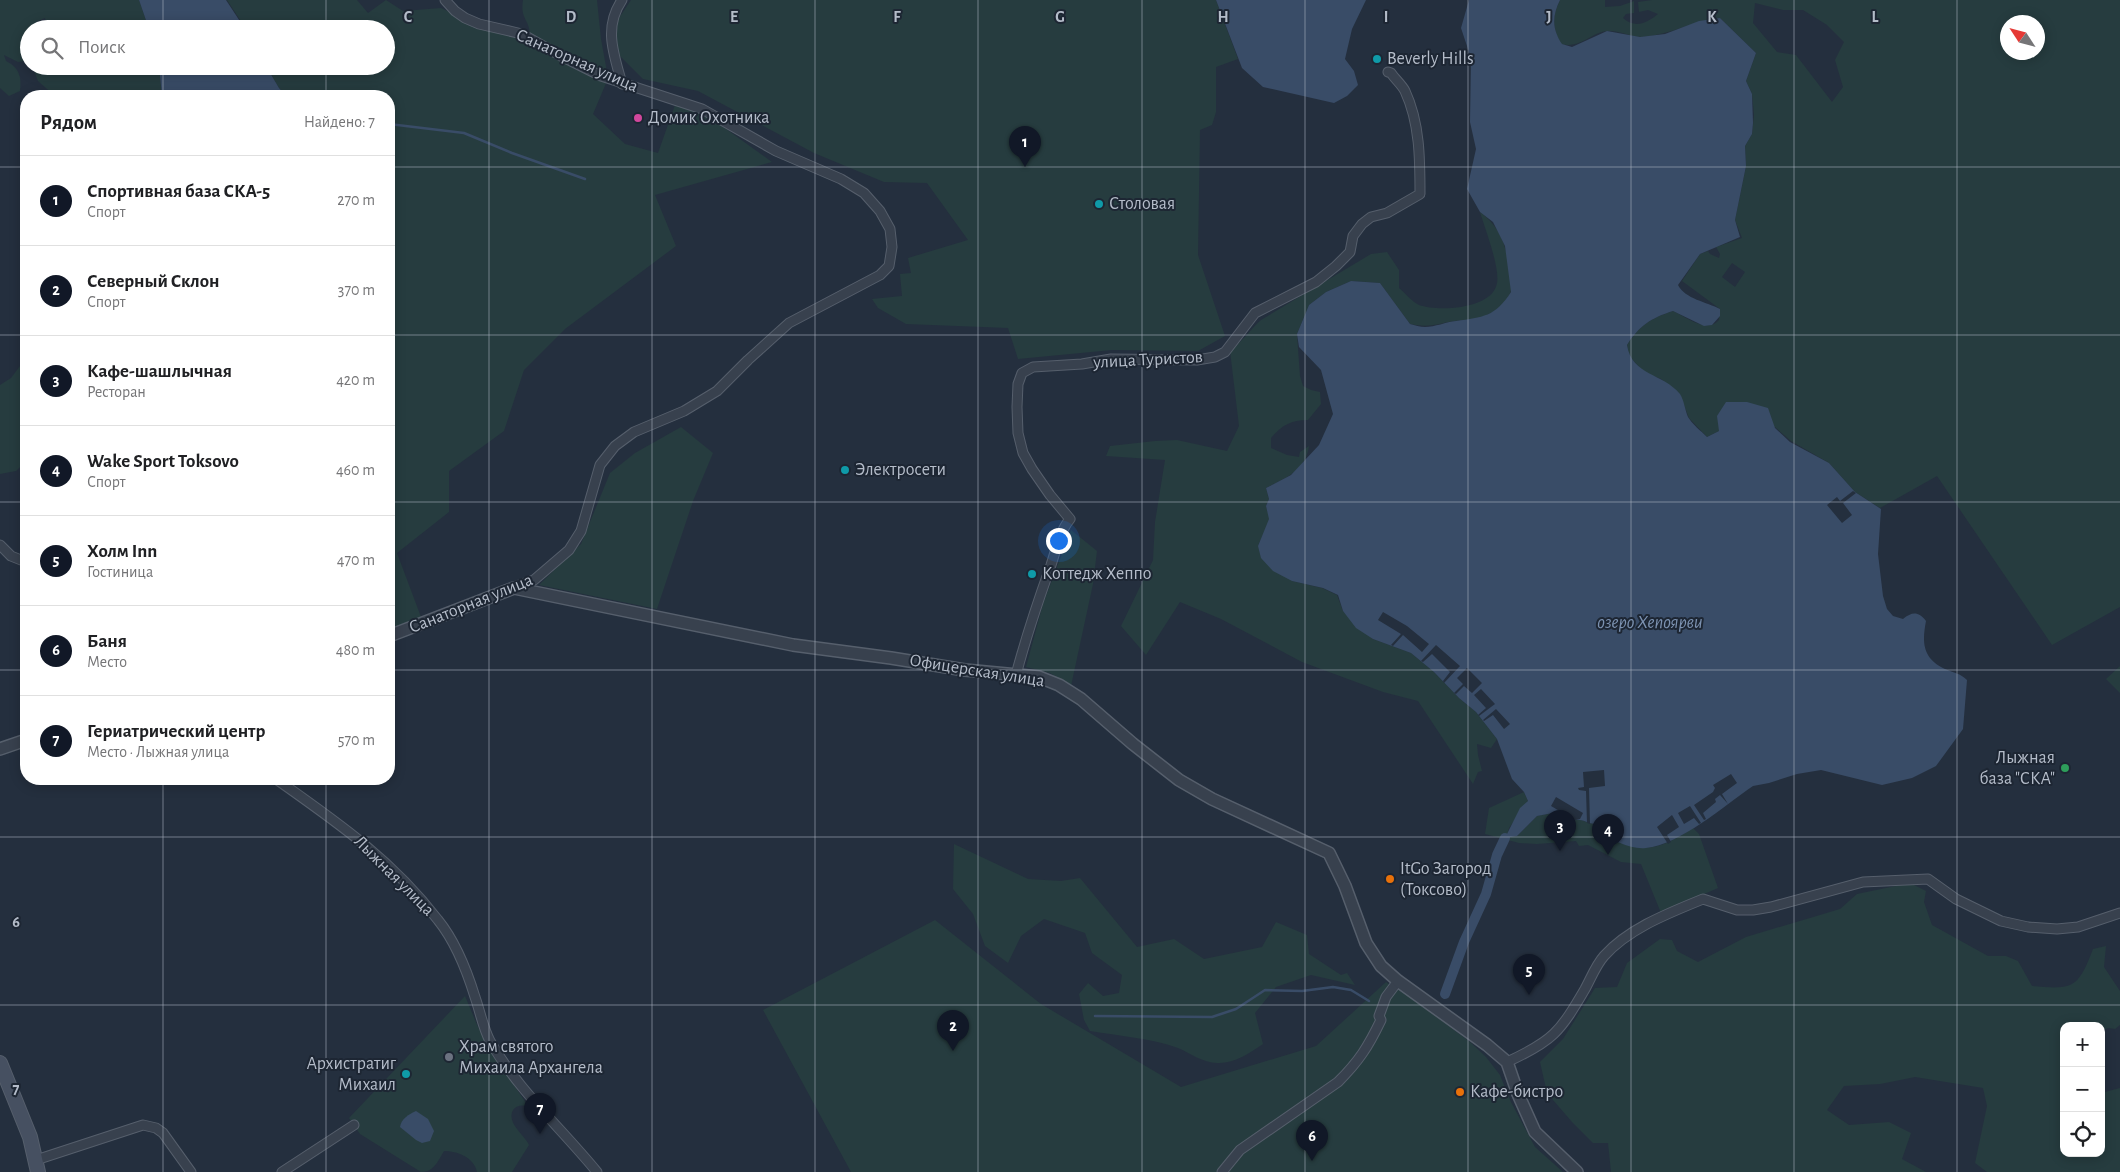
<!DOCTYPE html>
<html lang="ru">
<meta charset="utf-8">
<style>
:root{--surface:#fff;--page:#f2f2f2;--text:#202124;--muted:#757577;--line:#e0e0e0;--accent:#111827}
body{margin:0;font-family:"Alegreya Sans",sans-serif;background:var(--page);color:var(--text)}
.controls{position:absolute;right:15px;bottom:15px;display:grid;overflow:hidden;border-radius:10px;box-shadow:0 2px 12px #0003}
.controls button{width:45px;height:45px;display:grid;place-items:center;padding:0;border:0;border-bottom:1px solid var(--line);background:var(--surface);color:var(--text);font:25px sans-serif}
.compass{position:absolute;left:2000px;top:15px;width:45px;height:45px;border-radius:50%;background:var(--surface);box-shadow:0 2px 12px #0003;rotate:306deg}
.you{position:absolute;left:1058px;top:540px;width:18px;height:18px;margin:-12px;border:4px solid #fff;border-radius:50%;background:#1a73e8;box-shadow:0 0 0 8px #1a73e833}
.badge{display:grid;place-items:center;width:32px;height:32px;border-radius:50%;background:var(--accent);color:#fff;font-size:16px;font-weight:700}
.pin{position:absolute;translate:-50% -41px;filter:drop-shadow(0 1px 2px #0008)}
.pin::after{content:'';position:absolute;top:26px;width:18px;height:15px;background:inherit;clip-path:polygon(0 0,100% 0,50% 100%)}
.list{margin:0;padding:0;list-style:none}
h2{display:flex;justify-content:space-between;align-items:center;height:65px;margin:0;padding:0 20px;font-size:21px}
h2 small{font-size:16px;font-weight:400;color:var(--muted)}
.list li{display:grid;grid-template-columns:32px 1fr auto;gap:15px;align-items:center;box-sizing:border-box;height:90px;padding:0 20px;border-top:1px solid var(--line)}
.list b{display:block;font-size:19px;white-space:nowrap}
.list p{margin:0;font-size:16px;white-space:nowrap;color:var(--muted)}
.list em{font-size:16px;font-style:normal;color:var(--muted)}
.icon{flex:none;width:28px;height:28px;fill:none;stroke:currentColor;stroke-width:2;stroke-linecap:round;stroke-linejoin:round}
.map{position:relative;flex:none;width:2120px;height:1172px;overflow:hidden}
.search{position:absolute;background:var(--surface);box-shadow:0 2px 12px #0003;left:20px;top:20px;width:375px;height:55px;display:flex;align-items:center;gap:12px;box-sizing:border-box;padding:0 18px;border-radius:28px;color:var(--muted);font-size:19px}
.panel{position:absolute;background:var(--surface);box-shadow:0 2px 12px #0003;left:20px;top:90px;width:375px;height:695px;border-radius:20px}
.map>svg:first-child{display:block}
.green{fill:#263c3f;fill-rule:evenodd}
.water{fill:#394c67}
.pier{fill:#242f3e}
.lines{fill:none;stroke-linecap:round;stroke-linejoin:round}
.stream{stroke:#394c67;stroke-width:2.5}
.canal{stroke:#394c67;stroke-width:10}
.minor-casing{stroke:#565f6c;stroke-width:11}
.tertiary-casing{stroke:#565f6c;stroke-width:14}
.secondary-casing{stroke:#565f6c;stroke-width:16}
.minor{stroke:#38414e;stroke-width:9}
.tertiary{stroke:#38414e;stroke-width:11}
.secondary{stroke:#465061;stroke-width:14}
.grid{fill:none;stroke:#b4bcc9;stroke-width:1;stroke-opacity:0.55}
.culture-dot{fill:#0f9aa8;stroke:#1d2633;stroke-width:2}
.hotel-dot{fill:#d1479c;stroke:#1d2633;stroke-width:2}
.leisure-dot{fill:#2e9e5b;stroke:#1d2633;stroke-width:2}
.food-dot{fill:#e8710a;stroke:#1d2633;stroke-width:2}
.worship-dot{fill:#6b7280;stroke:#1d2633;stroke-width:2}
.labels{text-anchor:middle;dominant-baseline:central;stroke-width:4;stroke-linejoin:round;paint-order:stroke}
.poi-label{font-size:18px;fill:#b4bcc9;stroke:#1d2633;text-anchor:start}
.street-label{font-size:18px;fill:#b4bcc9;stroke:#1d2633}
.water-label{font-size:19px;font-style:italic;fill:#7c92b1;stroke:#1d2633}
.grid-label{font-size:16px;text-anchor:middle;font-weight:bold;fill:#b4bcc9;stroke:#1d2633;stroke-width:4;stroke-linejoin:round;paint-order:stroke}
</style>
<div class="map">
<svg width="2120" height="1172" viewBox="0 0 2120 1172">
<rect width="100%" height="100%" fill="#242f3e"/>
<g class="green">
<path d="M0 0H139L149 29H47L45 18 36 22 35 29H29V56L25 61 18 62 4 55 6 61C19 67 22 77 20 91L9 96 0 88Z"/>
<polygon points="227,0 357,0 368,13 386,0 403,11 441,8 487,30 511,32 607,81 593,114 625,144 658,153 675,105 701,111 772,162 655,195 676,246 565,329 524,370 504,431 449,471 449,512 397,553 421,617 389,630 389,96 286,96 279,88 266,66 386,66 386,29 246,29"/>
<path d="M523 0H597L601 39 607 72 602 74 530 34C529 19 520 19 523 0Z"/>
<polygon points="631,0 1216,0 1238,59 1216,67 1216,112 1212,125 1200,130 1198,255 1225,336 1198,351 1112,350 1018,359 1008,328 906,324 878,308 872,299 902,296 900,274 911,273 908,258 968,240 927,183 884,182 814,153 698,91 643,79 617,53 617,21"/>
<path d="M1560 0H1605V7L1620 6 1634 1V13L1626 14 1623 18C1635 29 1647 23 1658 14L1648 10 1639 12 1638 2 1652 0H2120V607L2052 645 1937 476 1880 508 1855 492 1829 463 1791 441 1775 427 1719 431 1707 437 1689 418 1680 395 1661 379 1645 373 1629 356 1627 345C1639 326 1651 318 1673 311 1686 317 1707 334 1719 320L1720 309 1682 281 1700 254 1708 251 1710 254 1719 258 1720 254 1716 247 1742 238 1735 220 1746 166 1745 146 1752 134 1754 115 1752 94 1746 81 1756 53 1720 18C1692 21 1670 35 1642 37 1631 37 1619 30 1608 31 1591 32 1581 49 1561 44 1552 29 1552 16 1560 0ZM1755 3 1783 10H1803L1827 25 1844 42 1835 60 1843 87 1832 102 1796 55 1777 52 1753 23ZM2008 22H2038V52H2008ZM1732 263 1745 272 1735 287 1722 277Z"/>
<polygon points="32,66 159,66 162,96 55,96 38,81"/>
<path d="M1480 212C1497 225 1504 239 1508 260 1509 270 1512 280 1511 290 1509 305 1487 317 1474 320 1468 321 1461 320 1455 321 1435 324 1430 328 1410 324L1380 283 1351 281 1326 292 1309 305 1297 334 1300 376 1303 386 1311 390 1320 392 1321 404 1308 420C1291 420 1282 425 1271 438V448L1287 455 1299 457 1300 452 1309 446C1306 470 1286 478 1266 488L1269 499 1266 506 1270 519 1258 546 1292 581 1322 588 1337 595 1343 611 1373 639 1411 653 1434 672 1459 698 1476 712 1497 739 1491 748 1477 744 1478 755 1482 771 1478 772 1473 784 1418 701 1383 692 1302 662 1221 619 1180 602 1146 655 1121 626 1153 560 1155 522 1165 460 1106 456 1110 446 1155 441 1177 440 1227 451 1239 426 1230 351C1242 342 1250 330 1261 320L1371 254 1387 252 1399 270V288C1405 293 1412 302 1419 305 1439 312 1493 309 1497 283 1500 267 1485 229 1480 212Z"/>
<polygon points="26,358 26,461 16,471 0,474 0,385 11,378"/>
<polygon points="681,427 713,453 693,501 657,609 539,585 581,544 610,473 635,453"/>
<polygon points="1071,530 1097,551 1093,584 1071,686 1050,673 1026,667 1043,604"/>
<polygon points="2120,666 2120,693 2106,679"/>
<path d="M1524 792 1528 801 1509 828 1506 838 1517 836 1537 816 1553 813 1567 815 1575 820C1582 819 1587 823 1594 824L1598 834C1643 851 1651 855 1693 828L1699 834 1718 888 1661 913 1641 864 1621 862 1588 845 1579 846 1576 841 1537 844 1519 843 1485 834 1489 808Z"/>
<path d="M954 844 1028 879 1061 881 1080 878 1137 947 1174 939 1204 959 1262 947 1276 922 1307 935 1309 954 1341 975 1347 973 1355 985 1311 975 1276 987 1255 1013 1263 1044C1250 1053 1234 1064 1217 1063 1203 1063 1190 1053 1178 1048 1150 1038 1119 1036 1090 1031L1084 1020 1079 994 1088 983 1103 996 1119 993 1122 975 1092 953 1085 933 1044 919 1021 936 1008 963 985 946 973 914 953 889Z"/>
<path d="M1910 883 1926 891 1924 902 1932 925 1988 956H2006L2018 961 2032 986C2074 990 2078 988 2093 949L2106 946 2104 967 2120 991V1025L2115 1029 2109 1028 2101 1030V1026H2064V1153H2101V1093L2120 1088V1172H1987L1975 1163 1987 1106 1983 1088 1915 1077 1880 1084 1844 1086 1827 1110 1849 1125 1889 1122 1911 1133 1902 1159 1926 1172H1611L1608 1143H1593L1572 1122 1547 1093 1540 1062 1563 1039 1595 988 1617 987 1627 963 1660 939 1672 940 1677 951 1698 962 1746 937 1840 909 1857 894Z"/>
<polygon points="935,920 1041,1004 1181,1087 1316,1046 1386,982 1413,999 1470,1042 1486,1057 1500,1075 1511,1102 1535,1147 1563,1172 851,1172 763,1010"/>
<path d="M465 996 478 1027 494 1055 528 1106C521 1105 517 1105 513 1110 506 1123 525 1135 529 1145L512 1172H477C474 1157 457 1151 444 1151 438 1161 434 1172 421 1172L360 1134 349 1118Z"/>
</g>
<g class="water">
<polygon points="139,0 226,0 245,29 149,29"/>
<polygon points="1216,0 1366,0 1352,29 1345,59 1354,71 1358,85 1347,96 1334,103 1263,87 1242,68"/>
<path d="M1469 0H1560C1552 16 1552 29 1562 44L1572 47 1607 31 1640 37 1665 34 1699 21 1720 18 1756 53 1746 81 1752 94 1753 123 1752 134 1745 146 1746 166 1735 220 1740 237 1700 254 1678 285C1685 299 1707 302 1720 309V316L1712 325 1704 326 1673 311C1651 318 1639 326 1627 345 1632 376 1663 373 1680 394 1684 400 1685 410 1688 417 1692 424 1701 431 1707 437L1719 431 1717 416 1726 402H1747L1768 408 1775 428 1790 442 1829 463 1855 492 1881 509 1878 554 1883 596 1887 609 1893 616 1903 619C1912 612 1918 611 1926 621 1922 642 1922 658 1945 669 1954 673 1960 673 1967 680L1963 729 1936 766 1912 778 1882 785 1821 770 1797 774 1769 783 1753 786C1725 805 1680 845 1646 848 1631 850 1612 839 1598 834L1594 824C1587 823 1582 819 1575 820L1567 815 1553 813 1537 816 1517 836 1505 838 1520 808 1528 801 1524 792 1512 779 1497 739 1476 712 1459 698 1434 672 1411 653 1373 639 1356 628 1343 611 1338 595 1323 588 1292 581 1273 571 1261 558 1258 546 1269 519 1266 506 1269 499 1266 488 1291 475 1319 445 1333 414 1321 370 1299 347 1297 334 1309 305 1326 292 1351 281 1380 283 1410 324C1415 325 1420 327 1425 327 1435 327 1446 322 1456 321 1483 317 1495 317 1511 292L1505 246 1493 222 1480 212 1467 189 1476 149 1470 122 1471 58 1461 28Z"/>
<polygon points="159,66 266,66 279,88 286,96 162,96"/>
<path d="M416 1111 428 1119 434 1131 430 1141 422 1143 416 1140 400 1127C401 1119 409 1114 416 1111Z"/>
</g>
<g class="pier">
<polygon points="1853,491 1856,493 1843,503 1852,515 1842,523 1827,505 1837,497 1840,501"/>
<polygon points="1383,612 1407,626 1429,644 1422,652 1403,635 1393,646 1391,645 1401,634 1378,620"/>
<polygon points="1436,645 1460,666 1444,683 1443,681 1450,672 1432,654 1423,662 1421,661"/>
<polygon points="1467,668 1482,683 1472,693 1464,686 1456,694 1454,693 1463,684 1457,678"/>
<polygon points="1481,689 1495,704 1479,716 1478,715 1486,708 1474,695"/>
<polygon points="1496,709 1510,724 1504,729 1493,715 1484,721 1483,720"/>
<polygon points="1604,770 1605,786 1589,788 1590,824 1587,823 1586,791 1579,790 1578,788 1584,787 1583,772"/>
<polygon points="1731,774 1737,783 1722,794 1728,804 1720,795 1715,799 1716,802 1703,813 1706,819 1704,820 1694,805 1713,792 1715,788 1713,785"/>
<polygon points="1556,797 1583,813 1580,819 1575,820 1551,806"/>
<polygon points="1690,806 1701,823 1699,824 1694,818 1684,824 1678,813"/>
<polygon points="1672,815 1679,827 1667,835 1671,842 1668,844 1657,827"/>
</g>
<g class="lines">
<g class="stream">
<polyline points="389,124 464,133 512,153 585,179"/>
<polyline points="1095,1016 1212,1017 1236,1009 1265,990 1302,991 1333,987 1351,990 1369,1001"/>
</g>
<polyline class="canal" points="1445,994 1464,942 1486,894 1497,855 1505,838"/>
<g class="minor-casing">
<g id="minor">
<polyline points="445,0 455,11 465,18 479,24 522,34 561,56 601,76 702,109 776,151 841,179 864,193 880,211 890,229 892,247 889,266 880,275 789,323 748,360 717,391 684,411 634,432 615,446 600,465 581,531 569,550 534,580 514,587"/>
<path d="M622 84C614 54 603 28 622 0"/>
<polyline points="0,545 11,556 26,562"/>
<path d="M1016 675C1026 637 1038 601 1051 565 1056 550 1060 531 1070 519L1050 495 1032 469 1023 453 1018 433 1017 407 1018 384 1022 373 1033 367 1082 364 1111 359 1197 360 1215 357 1225 352 1255 313 1316 282 1336 266 1350 252 1353 236 1362 224 1371 217 1387 213 1420 194C1420 160 1420 123 1405 91 1402 85 1395 79 1391 73L1388 72"/>
<path d="M276 779C337 822 392 860 438 920 455 941 467 971 475 997 480 1011 483 1028 490 1041 517 1089 562 1129 597 1172"/>
<path d="M1507 1062C1553 1041 1560 1032 1585 989 1591 978 1596 965 1604 956 1629 928 1669 913 1703 899L1737 910H1753L1771 907 1863 882 1928 879 1956 899 2001 921 2028 927 2057 929 2078 927 2120 913"/>
<polyline points="36,1160 143,1125 156,1128 163,1133 191,1172"/>
<polyline points="282,1172 354,1125"/>
<path d="M1222 1172 1240 1150 1338 1082C1359 1061 1368 1047 1381 1020L1379 1016 1386 997 1398 981"/>
</g>
</g>
<g class="tertiary-casing">
<g id="tertiary">
<polyline points="389,636 514,588 793,645 891,658 965,670 1039,677 1059,685 1081,699 1133,744 1179,780 1212,799 1329,853 1345,886 1366,943 1381,966 1398,981 1487,1045 1507,1062 1518,1094 1535,1132 1577,1172"/>
<polyline points="0,749 26,740"/>
</g>
</g>
<g class="secondary-casing">
<polyline id="secondary" points="0,1063 30,1137 38,1172"/>
</g>
<use href="#minor" class="minor"/>
<use href="#tertiary" class="tertiary"/>
<use href="#secondary" class="secondary"/>
</g>
<path class="grid" d="M163 0V29M326 0V29M489 0V1172M652 0V1172M815 0V1172M978 0V1172M1142 0V1172M1305 0V1172M1468 0V1172M1631 0V1172M1794 0V1172M1957 0V1172M163 66V96M326 66V96M0 167H26M389 167H2120M0 335H26M389 335H2120M0 502H26M389 502H2120M0 670H26M389 670H2120M163 779V1172M326 779V1172M0 837H2120M0 1005H2120"/>
<g class="culture-dot">
<circle cx="1377" cy="59" r="5"/>
<circle cx="1099" cy="204" r="5"/>
<circle cx="845" cy="470" r="5"/>
<circle cx="1032" cy="574" r="5"/>
<circle cx="406" cy="1074" r="5"/>
</g>
<circle class="hotel-dot" cx="638" cy="118" r="5"/>
<circle class="leisure-dot" cx="2065" cy="768" r="5"/>
<g class="food-dot">
<circle cx="1390" cy="879" r="5"/>
<circle cx="1460" cy="1092" r="5"/>
</g>
<circle class="worship-dot" cx="449" cy="1057" r="5"/>
<g class="labels">
<g class="poi-label">
<text x="1387" y="59">Beverly Hills</text>
<text x="648" y="118">Домик Охотника</text>
<text x="1109" y="204">Столовая</text>
<text x="855" y="470">Электросети</text>
<text x="1042" y="574">Коттедж Хеппо</text>
<text x="2055" y="758" text-anchor="end">Лыжная<tspan x="2055" dy="21">база "СКА"</tspan></text>
<text x="1400" y="869">ItGo Загород<tspan x="1400" dy="21">(Токсово)</tspan></text>
<text x="459" y="1047">Храм святого<tspan x="459" dy="21">Михаила Архангела</tspan></text>
<text x="396" y="1064" text-anchor="end">Архистратиг<tspan x="396" dy="21">Михаил</tspan></text>
<text x="1470" y="1092">Кафе-бистро</text>
</g>
<g class="street-label">
<text transform="translate(577 61) rotate(24)">Санаторная улица</text>
<text transform="translate(1148 360) rotate(-3)">улица Туристов</text>
<text transform="translate(471 604) rotate(-22)">Санаторная улица</text>
<text transform="translate(977 671) rotate(9)">Офицерская улица</text>
<text transform="translate(394 876) rotate(45)">Лыжная улица</text>
</g>
<g class="water-label">
<text x="1650" y="622">озеро Хепоярви</text>
</g>
</g>
<g class="grid-label">
<text x="408" y="22">C</text>
<text x="571" y="22">D</text>
<text x="734" y="22">E</text>
<text x="897" y="22">F</text>
<text x="1060" y="22">G</text>
<text x="1223" y="22">H</text>
<text x="1386" y="22">I</text>
<text x="1549" y="22">J</text>
<text x="1712" y="22">K</text>
<text x="1875" y="22">L</text>
<text x="16" y="927">6</text>
<text x="16" y="1094">7</text>
</g>
</svg>
<div class="controls">
<button>+</button>
<button>−</button>
<button><svg class="icon" aria-label="locate" viewBox="0 0 24 24"><circle cx="12" cy="12" r="6"/><path d="M12 2v4M12 18v4M2 12h4M18 12h4"/></svg></button>
</div>
<svg class="compass" viewBox="-18 -18 36 36"><path d="M0-13l5 13h-10z" fill="#e53935"/><path d="M0 13l5-13h-10z" fill="#757577"/></svg>
<div class="you"></div>
<div class="pin badge" style="left:1025px;top:167px">1</div>
<div class="pin badge" style="left:953px;top:1051px">2</div>
<div class="pin badge" style="left:1560px;top:851px">3</div>
<div class="pin badge" style="left:1608px;top:855px">4</div>
<div class="pin badge" style="left:1529px;top:995px">5</div>
<div class="pin badge" style="left:1312px;top:1161px">6</div>
<div class="pin badge" style="left:540px;top:1134px">7</div>
<div class="search"><svg class="icon" aria-label="search" viewBox="0 0 24 24"><circle cx="10" cy="10" r="6"/><path d="M15 15l6 6"/></svg>Поиск</div>
<section class="panel">
<h2>Рядом<small>Найдено: 7</small></h2>
<ul class="list">
<li><span class="badge">1</span><div><b>Спортивная база СКА-5</b><p>Спорт</p></div><em>270 m</em></li>
<li><span class="badge">2</span><div><b>Северный Склон</b><p>Спорт</p></div><em>370 m</em></li>
<li><span class="badge">3</span><div><b>Кафе-шашлычная</b><p>Ресторан</p></div><em>420 m</em></li>
<li><span class="badge">4</span><div><b>Wake Sport Toksovo</b><p>Спорт</p></div><em>460 m</em></li>
<li><span class="badge">5</span><div><b>Холм Inn</b><p>Гостиница</p></div><em>470 m</em></li>
<li><span class="badge">6</span><div><b>Баня</b><p>Место</p></div><em>480 m</em></li>
<li><span class="badge">7</span><div><b>Гериатрический центр</b><p>Место · Лыжная улица</p></div><em>570 m</em></li>
</ul>
</section>
</div>
